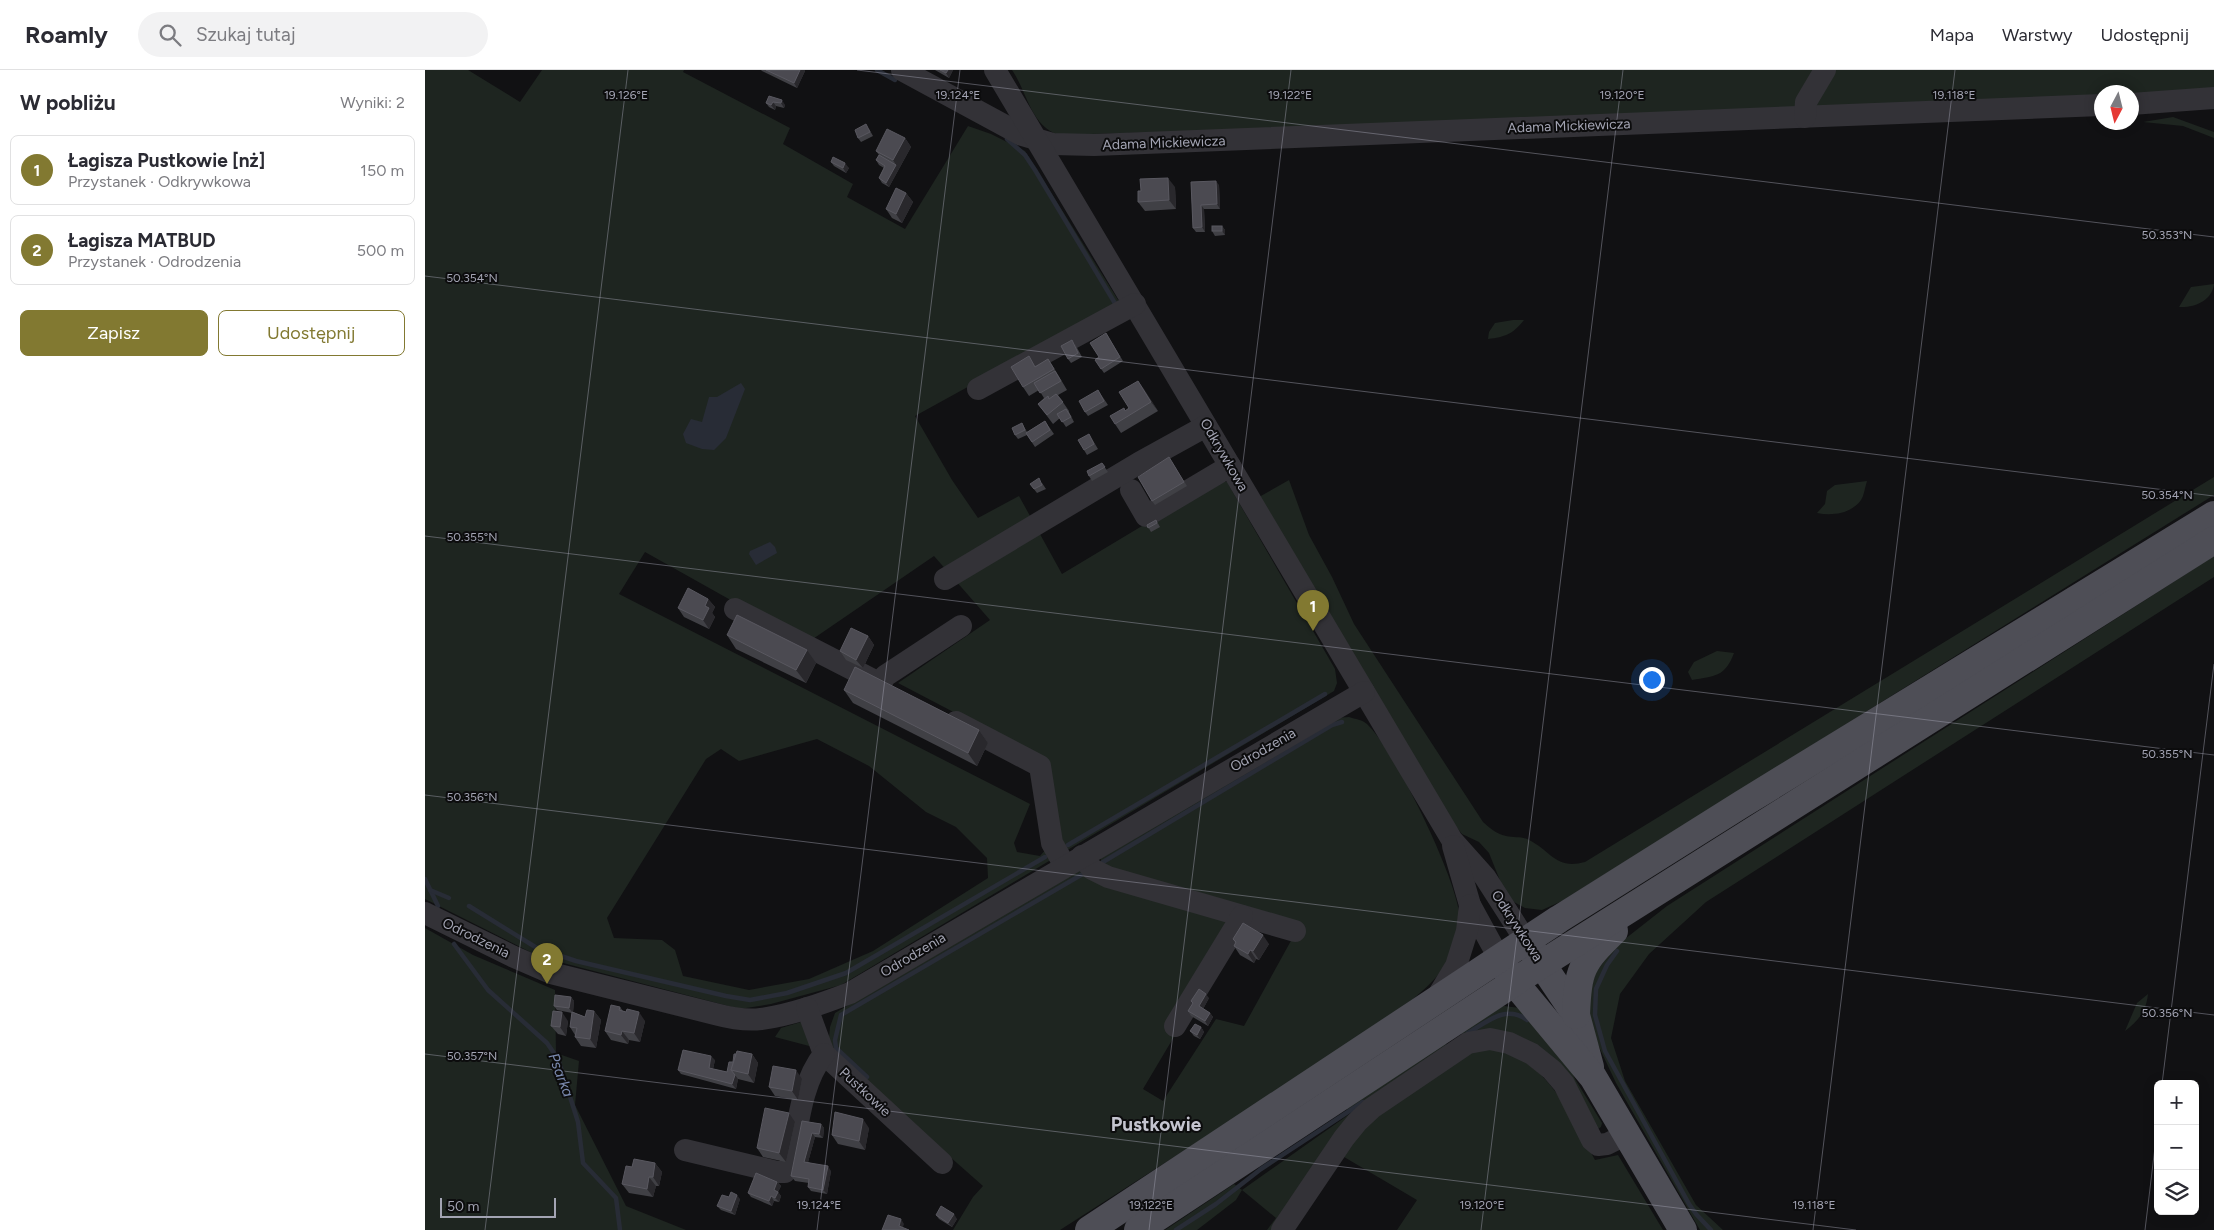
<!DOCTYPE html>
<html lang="pl">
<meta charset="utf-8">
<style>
:root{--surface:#fff;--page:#f2f2f3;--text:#2b2b33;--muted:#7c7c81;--line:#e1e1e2;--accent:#827931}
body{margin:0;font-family:Figtree,sans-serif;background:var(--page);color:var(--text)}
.controls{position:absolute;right:15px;bottom:15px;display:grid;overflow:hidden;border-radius:8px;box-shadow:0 2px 12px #0003}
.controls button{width:45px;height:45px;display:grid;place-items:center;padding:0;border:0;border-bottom:1px solid var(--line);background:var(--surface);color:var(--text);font:25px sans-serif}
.compass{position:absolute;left:1669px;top:15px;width:45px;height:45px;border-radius:50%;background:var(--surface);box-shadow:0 2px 12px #0003;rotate:187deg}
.scale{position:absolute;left:15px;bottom:12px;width:116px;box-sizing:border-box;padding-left:5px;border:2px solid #a3a4b3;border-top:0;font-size:14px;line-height:18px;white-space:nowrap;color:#a3a4b3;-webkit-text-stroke:4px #0c0c0d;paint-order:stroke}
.you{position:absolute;left:1226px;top:609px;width:18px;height:18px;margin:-12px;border:4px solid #fff;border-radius:50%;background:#1a73e8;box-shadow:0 0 0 8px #1a73e833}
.badge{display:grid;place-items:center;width:32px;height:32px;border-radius:50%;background:var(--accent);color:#fff;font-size:16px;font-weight:700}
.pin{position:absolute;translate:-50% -41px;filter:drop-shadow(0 1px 2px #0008)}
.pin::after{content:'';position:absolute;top:26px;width:18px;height:15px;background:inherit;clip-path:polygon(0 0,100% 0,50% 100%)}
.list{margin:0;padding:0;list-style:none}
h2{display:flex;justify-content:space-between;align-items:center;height:65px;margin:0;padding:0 20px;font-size:21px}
h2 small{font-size:16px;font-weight:400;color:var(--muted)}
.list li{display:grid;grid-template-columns:32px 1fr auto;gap:15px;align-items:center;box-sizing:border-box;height:70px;margin:0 10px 10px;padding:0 10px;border:1px solid var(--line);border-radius:8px}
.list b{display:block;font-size:19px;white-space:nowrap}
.list p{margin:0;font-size:16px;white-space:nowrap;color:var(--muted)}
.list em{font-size:16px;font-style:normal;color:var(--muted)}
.actions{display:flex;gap:10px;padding:15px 20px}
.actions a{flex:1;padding:11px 0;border:1px solid var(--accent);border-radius:8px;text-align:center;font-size:18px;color:var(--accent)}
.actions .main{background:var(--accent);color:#fff}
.icon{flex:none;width:28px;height:28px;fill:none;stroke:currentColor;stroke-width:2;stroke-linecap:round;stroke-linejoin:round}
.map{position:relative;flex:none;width:1789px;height:1160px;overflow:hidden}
header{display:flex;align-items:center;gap:30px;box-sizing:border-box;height:70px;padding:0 25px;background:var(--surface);border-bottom:1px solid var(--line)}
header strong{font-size:24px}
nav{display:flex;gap:28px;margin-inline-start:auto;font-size:18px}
.search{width:350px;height:45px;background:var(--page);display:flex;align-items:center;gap:12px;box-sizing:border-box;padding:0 18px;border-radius:28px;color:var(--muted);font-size:19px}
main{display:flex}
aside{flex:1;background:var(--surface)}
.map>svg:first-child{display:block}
.green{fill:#1e2520;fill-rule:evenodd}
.water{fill:#282c36}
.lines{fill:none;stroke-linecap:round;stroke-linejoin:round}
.stream{stroke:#282c36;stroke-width:4.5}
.minor{stroke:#333237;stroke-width:22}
.major{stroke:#4e4e56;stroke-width:28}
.wall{fill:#404045}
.shaded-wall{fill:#29282c}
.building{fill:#4b4a51;stroke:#595860}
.ticks{fill:none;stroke:#a3a4b3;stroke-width:1;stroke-opacity:0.45}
.labels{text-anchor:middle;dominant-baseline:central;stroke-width:4;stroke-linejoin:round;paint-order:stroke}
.street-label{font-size:14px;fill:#a3a4b3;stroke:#0c0c0d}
.water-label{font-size:15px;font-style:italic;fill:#7a89ae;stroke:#0c0c0d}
.district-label{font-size:19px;font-weight:bold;fill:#c4c4cf;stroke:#0c0c0d}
.ticks-label{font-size:12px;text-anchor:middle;fill:#a3a4b3;stroke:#0c0c0d;stroke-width:4;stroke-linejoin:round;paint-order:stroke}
</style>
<header>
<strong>Roamly</strong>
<div class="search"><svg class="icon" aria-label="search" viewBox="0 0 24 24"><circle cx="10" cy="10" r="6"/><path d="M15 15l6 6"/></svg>Szukaj tutaj</div>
<nav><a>Mapa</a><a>Warstwy</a><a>Udostępnij</a></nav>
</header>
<main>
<aside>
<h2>W pobliżu<small>Wyniki: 2</small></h2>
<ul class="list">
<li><span class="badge">1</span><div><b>Łagisza Pustkowie [nż]</b><p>Przystanek · Odkrywkowa</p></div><em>150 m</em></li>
<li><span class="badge">2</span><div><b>Łagisza MATBUD</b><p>Przystanek · Odrodzenia</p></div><em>500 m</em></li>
</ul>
<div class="actions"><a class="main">Zapisz</a><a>Udostępnij</a></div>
</aside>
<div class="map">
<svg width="1789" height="1160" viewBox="0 0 1789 1160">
<rect width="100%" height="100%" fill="#111113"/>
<g class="green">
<path d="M0 0H43L95 32 117 0H259L258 2 365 58 358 74 428 114 422 127 480 159 543 56 566 64 600 81 695 233 490 346 527 410 553 448 594 426 637 504 792 411 802 412 910 599 912 613 909 621 416 915 346 934 315 939 115 887 0 829ZM220 482 382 573 509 486 565 550 473 613 622 691 621 779 615 786 592 782 589 773 605 734 194 524ZM392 669 444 696 501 742 531 757 562 788 563 808 448 881 384 909 324 920 258 906 250 880 237 870 189 868 182 848 281 689 296 679 314 691Z"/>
<path d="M587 0H1789V19L1707 25 1706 22H1676V27L1375 43 633 65C605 54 603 24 587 0Z"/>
<polygon points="1748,47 1789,62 1789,68 1758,56 1718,52"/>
<path d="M1789 214C1787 231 1769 238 1754 237L1766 217Z"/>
<path d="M1088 250H1099C1088 264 1080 267 1063 269L1064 262 1070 253Z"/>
<path d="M1789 407V425L1137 831 1117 840 1100 838 1087 831 1076 813 1064 783 1054 772 1037 764 1025 749 834 427 864 410 884 465 907 507 929 554 1058 752C1065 758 1071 764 1081 766 1089 768 1097 766 1104 770 1126 781 1131 800 1160 792Z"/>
<path d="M1442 411C1440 417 1439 426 1436 430 1426 444 1407 446 1392 443L1400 434 1402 421 1410 415Z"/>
<polygon points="1789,486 1789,507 1281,832 1224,884 1195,924 1186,968 1200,1011 1271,1135 1298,1160 1275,1160 1191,1013 1166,960 1164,929 1170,903 1191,876 1242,836"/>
<path d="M1292 581 1309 583C1300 607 1290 606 1267 610L1263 602 1269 592Z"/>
<path d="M924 647C930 649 938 650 942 654 969 679 1034 812 1035 849 1035 855 1032 862 1030 868 1023 897 1011 910 988 929L849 1023 635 1160H528L548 1127 558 1116 403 979 405 957 410 943 655 798 803 847 753 960 718 1019 738 1031 791 949 819 956 873 858 675 797 676 788 910 648Z"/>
<polygon points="0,858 48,885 130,920 131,983 154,991 150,1035 201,1136 261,1160 0,1160"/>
<path d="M1723 924C1721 942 1714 950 1700 961L1712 933Z"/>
<polygon points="1079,936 1095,938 1144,995 1150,1009 1177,1053 1176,1057 1171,1060 1123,989 1040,970 1034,959 1067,938"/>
<polygon points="376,952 388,977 350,967 356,958"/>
<polygon points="1019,971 1025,981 961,1021 853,1160 842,1160 851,1148 817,1120 811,1130 772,1160 740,1160 809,1114 817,1120 926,1043 920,1038"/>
<path d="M1049 976C1116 977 1143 1039 1170 1090L1193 1085 1238 1160H972L992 1130 914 1084 928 1062Z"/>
</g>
<g class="water">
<polygon points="316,313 320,319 301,368 289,380 277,379 261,373 258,364 266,349 277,352 284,327 292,327"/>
<polygon points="345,472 350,477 352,483 331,495 324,484 325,481"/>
</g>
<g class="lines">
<g class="stream">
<polyline points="452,0 470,10"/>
<polyline points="582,69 600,85 610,100 691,235"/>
<polyline points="643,775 900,624"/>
<polyline points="678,792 907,655 917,652"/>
<polyline points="0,809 13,836"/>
<polyline points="5,820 24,828"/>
<polyline points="44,836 112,878 151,891 301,926 325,930 362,923 421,903 620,787"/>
<polyline points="29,874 63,920 122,973 133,989 153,1052 158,1093 191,1128 195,1160"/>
<polyline points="1192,881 1182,895 1171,919 1170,945 1180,981 1264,1134 1271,1144 1286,1160"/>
<path d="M1043 963C1062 952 1081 934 1102 950"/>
<polyline points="442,1007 411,978 410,970 416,945 656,805"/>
<polyline points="751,1160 791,1134 836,1099 938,1032"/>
</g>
<g class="minor">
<polyline points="477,0 597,65 628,74 669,75 1676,35"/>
<polyline points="570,0 1027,770 1060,807 1101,871"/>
<polyline points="1706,34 1789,28"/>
<polyline points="1380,47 1381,32 1400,0"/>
<polyline points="553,319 710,234"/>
<polyline points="706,420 721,446 805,396"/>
<polyline points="520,509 714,393 781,356"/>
<polyline points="310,539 456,614"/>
<polyline points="456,613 460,606 536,556"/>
<polyline points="531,652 615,696 627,773 640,796"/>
<polyline points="1028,776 1045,835 1074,888"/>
<polyline points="657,786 667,799 683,807 870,861"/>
<path d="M0 843 87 886 126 903 290 944C305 948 321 951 336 949 366 945 396 934 425 923L939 622"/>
<polyline points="1011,929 1031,896 1042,861 1045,835"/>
<polyline points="382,938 399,984 517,1093"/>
<polyline points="750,956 817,846"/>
<path d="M260 1080 352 1102H360L365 1096C373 1059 375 1014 399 984"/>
<polyline points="857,1160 919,1068 932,1052 947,1038 1043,973 1065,969 1084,973 1107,984 1127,1000 1139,1014 1167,1070 1173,1075 1182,1074 1202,1064"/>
</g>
<g class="major">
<polyline points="1106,878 1151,945 1165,997"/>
<polyline points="1079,896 1089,912 1168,1007 1258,1160"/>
<path d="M1151 945C1153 899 1156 893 1189 861"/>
<polyline points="664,1160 1134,849 1317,734 1789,445"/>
<polyline points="713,1160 1117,894 1789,470"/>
</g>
</g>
<g class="wall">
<polygon points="336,0 379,0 380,1 372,18 337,1"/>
<polygon points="510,0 528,0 524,8"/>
<polygon points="344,26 360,35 359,38 351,36 350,40 344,37 341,33"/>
<polygon points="444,59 448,66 436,72 433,68"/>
<polygon points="480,68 486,77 464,117 457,113 454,108 459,98 454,95 451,90 454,85 451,81"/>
<polygon points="406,92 424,98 421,103 409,96"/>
<polygon points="766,112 794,115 795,139 779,139 780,162 771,162 768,158"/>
<polygon points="750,117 751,139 720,141 713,132"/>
<polygon points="481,123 488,132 477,153 467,148 461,139"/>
<polygon points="797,156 800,160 800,165 790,166 787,161"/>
<polygon points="681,263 698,291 679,303 670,290 674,287"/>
<polygon points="650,274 657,287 646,293 643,289"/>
<polygon points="623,289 629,298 642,320 633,325 644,341 644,342 649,352 641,357 635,348 628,354 613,334 619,328 614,320 604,326 598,317 610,296"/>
<polygon points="713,311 733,341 696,363 690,354 701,341 704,338"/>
<polygon points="673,320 683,335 663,346 660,342"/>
<polygon points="620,351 629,364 610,377 602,365 593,369 590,365 597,353 602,362"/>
<polygon points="664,364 673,379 662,385 659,380"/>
<polygon points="747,392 762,416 730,435 727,431"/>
<polygon points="677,393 683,402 667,411 664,406"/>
<polygon points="617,413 621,419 612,423 605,414"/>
<polygon points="731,450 735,457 726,462 722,455"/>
<polygon points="283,529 290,537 287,543 290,547 284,559 259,547 253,538"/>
<polygon points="302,565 391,593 381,613 311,579"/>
<polygon points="443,566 449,575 438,598 421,590 415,581"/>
<polygon points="419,620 554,660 563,673 552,696 428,633"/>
<polygon points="808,869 844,874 834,890 831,889 829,893 815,885 809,876 810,873"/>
<polygon points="146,927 149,931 148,942 160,947 169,941 176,950 171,978 156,976 150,967 150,965 145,957 147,943 132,940 129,936"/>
<polygon points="784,928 778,939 785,943 788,947 783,956 766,946 763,941 768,934 766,931"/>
<polygon points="195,937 198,941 220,951 215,972 204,970 203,974 186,970 180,961"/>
<polygon points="143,951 141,966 133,964 126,956"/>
<polygon points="776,957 779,962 775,969 769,966 765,961"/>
<polygon points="327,984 333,993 329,1013 313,1009 311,1019 256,1004 253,1000 290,990 288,999 302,1002 308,992"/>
<polygon points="377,1009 373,1030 350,1026 344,1017"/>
<polygon points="377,1051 396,1054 399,1058 398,1068 390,1067 383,1092 406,1101 402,1124 386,1121 383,1117 384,1113 370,1111 366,1106"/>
<polygon points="370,1052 361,1092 338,1087 332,1078"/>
<polygon points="444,1058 440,1080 413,1074 407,1065"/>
<polygon points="230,1093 237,1102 234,1116 231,1116 228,1127 204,1123 197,1114 207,1097"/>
<polygon points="352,1112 356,1116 353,1122 356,1126 354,1132 349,1131 347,1136 326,1127 323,1123"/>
<polygon points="304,1127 315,1129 310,1145 296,1140 292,1136"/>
<polygon points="511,1145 532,1149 527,1157 514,1149"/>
</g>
<g class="shaded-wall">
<polygon points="375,0 379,0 380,1 372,18 369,13"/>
<polygon points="523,0 528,0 524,8 521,3"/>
<polygon points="357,30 360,35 359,38 356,33"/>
<polygon points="348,32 351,36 350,40 346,35"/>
<polygon points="480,68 486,77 464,117 461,113 471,95 468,90"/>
<polygon points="420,93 424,98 421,103 418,98"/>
<polygon points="743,108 750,117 751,139 744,130"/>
<polygon points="791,111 794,115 795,139 792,134"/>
<polygon points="481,123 488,132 477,153 471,144"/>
<polygon points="776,135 779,139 780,162 777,157"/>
<polygon points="797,156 800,160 800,165 797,161"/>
<polygon points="713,311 719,319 733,341 726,332"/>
<polygon points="283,529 290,537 287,543 290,547 284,559 278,550 280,536"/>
<polygon points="443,566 449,575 438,598 431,590"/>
<polygon points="382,580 391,593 381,613 371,600"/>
<polygon points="554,660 563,673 552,696 543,683"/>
<polygon points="838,865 844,874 834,890 828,881"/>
<polygon points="825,880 831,889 829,893 823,884"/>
<polygon points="781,924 784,928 777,941 774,936"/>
<polygon points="146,927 149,931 148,943 144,938"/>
<polygon points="169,941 176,950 171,978 165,969"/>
<polygon points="137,942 143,951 141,966 135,957"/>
<polygon points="214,942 220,951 215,972 209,963"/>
<polygon points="785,943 788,947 783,956 780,951"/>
<polygon points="776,957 779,962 775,969 772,965"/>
<polygon points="197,961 204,970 203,974 196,965"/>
<polygon points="327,984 333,993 329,1013 323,1004"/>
<polygon points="286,986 290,990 287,1003 284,998"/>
<polygon points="371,1000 377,1009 373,1030 367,1021"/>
<polygon points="310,1005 313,1009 311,1019 307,1014"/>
<polygon points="364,1043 370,1052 361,1092 354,1083"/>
<polygon points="438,1049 444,1058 440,1080 434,1071"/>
<polygon points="396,1054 399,1058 398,1068 394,1064"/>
<polygon points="387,1063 390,1067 382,1096 379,1092"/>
<polygon points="230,1093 237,1102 234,1116 228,1107"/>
<polygon points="403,1096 406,1101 402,1124 398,1120"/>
<polygon points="224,1107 231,1116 228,1127 222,1119"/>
<polygon points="352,1112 356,1116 353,1122 356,1126 354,1132 350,1128 349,1120"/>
<polygon points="312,1125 315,1129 310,1145 306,1141"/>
<polygon points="346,1126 349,1131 347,1136 344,1131"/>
<polygon points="529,1144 532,1149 527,1157 523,1153"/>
<polygon points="476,1149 479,1154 477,1160 474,1156"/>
</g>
<g class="building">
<polygon points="341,0 375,0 369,13"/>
<polygon points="515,0 523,0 521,3"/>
<polygon points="344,26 357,30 356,33 348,32 346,35 341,33"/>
<polygon points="441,54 445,62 433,68 430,60"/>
<polygon points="462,59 480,68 468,90 451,81"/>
<polygon points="454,85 471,95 461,113 454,108 460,96 451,90"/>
<polygon points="408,87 420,93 418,98 406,92"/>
<polygon points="743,108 744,130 713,132 713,121 716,121 715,109"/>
<polygon points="791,111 792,134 776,135 777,157 768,158 766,112"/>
<polygon points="471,118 481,123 471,144 461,139"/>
<rect x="787" y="156" width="10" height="5"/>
<polygon points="681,263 695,287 676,299 670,290 674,287 665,273"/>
<polygon points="647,270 653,283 643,289 636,276"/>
<polygon points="604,286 610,297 623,289 629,299 598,317 586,297"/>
<polygon points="630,301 636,311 615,323 609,313"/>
<polygon points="713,311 726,332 690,354 685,346 699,338 700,341 704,338 694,322"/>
<polygon points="673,320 679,331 660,342 654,331"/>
<polygon points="631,324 638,332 622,345 613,334 623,326 624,329"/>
<polygon points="641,339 646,347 637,352 632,344"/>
<polygon points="620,351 625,360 607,372 601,363"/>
<polygon points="597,353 600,360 590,365 587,358"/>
<polygon points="664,364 669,374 659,380 653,370"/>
<polygon points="744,387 759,412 727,431 713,407"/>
<polygon points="677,393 680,397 664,406 662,401"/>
<polygon points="614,408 617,415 609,419 605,414"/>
<polygon points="731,450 732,453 723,458 722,455"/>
<polygon points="263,518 283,529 280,536 284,538 278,550 253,538"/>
<polygon points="312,545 382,580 371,600 302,565"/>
<polygon points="426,558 443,566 431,590 415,581"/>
<polygon points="430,597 554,660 543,683 419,620"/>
<polygon points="818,853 838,865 828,881 825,880 823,884 809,876 811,872 808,869"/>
<polygon points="774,919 781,924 774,936 785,943 780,951 763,941 768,933 766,931"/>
<polygon points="130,925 146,927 144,938 129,936"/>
<polygon points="186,935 195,937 194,940 201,942 202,939 214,942 209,963 197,961 196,965 180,961"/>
<polygon points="162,940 169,941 165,969 150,967 152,958 145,957 147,942 160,947"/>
<polygon points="128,941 137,942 135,957 126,956"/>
<polygon points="770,954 776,957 772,965 765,961"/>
<polygon points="258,980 286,986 284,998 302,1002 304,992 308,992 309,984 311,984 306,1000 310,1005 307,1014 253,1000"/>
<polygon points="312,981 327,984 323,1004 306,1000"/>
<polygon points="348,996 371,1000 367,1021 344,1017"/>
<polygon points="340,1038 364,1043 354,1083 332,1078"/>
<polygon points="410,1042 438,1049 434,1071 407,1065"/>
<polygon points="377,1051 396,1054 394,1064 387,1063 379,1092 403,1096 398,1120 383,1117 384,1109 366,1106"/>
<polygon points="209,1089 230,1093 228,1107 224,1107 222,1119 197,1114 201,1096 207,1097"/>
<polygon points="331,1103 352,1112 349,1120 353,1122 350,1128 346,1126 344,1131 323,1123"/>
<polygon points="306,1122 312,1125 306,1141 292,1136 297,1125 304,1127"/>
<polygon points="516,1136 529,1144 523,1153 511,1145"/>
<polygon points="463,1145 476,1149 474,1156 484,1160 457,1160"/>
</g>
<path class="ticks" d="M432 0 1789 167M0 206 1789 426M0 466 1789 685M0 725 1789 945M0 984 1431 1160M1737 1014 1789 594M60 1160 203 0M392 1160 535 0M724 1160 866 0M1056 1160 1198 0M1388 1160 1530 0M1720 1160 1733 1052"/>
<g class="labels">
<g class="street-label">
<text transform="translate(1144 56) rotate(-2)">Adama Mickiewicza</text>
<text transform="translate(739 73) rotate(-2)">Adama Mickiewicza</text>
<text transform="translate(799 385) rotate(60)">Odkrywkowa</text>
<text transform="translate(838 680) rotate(-30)">Odrodzenia</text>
<text transform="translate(1092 856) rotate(57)">Odkrywkowa</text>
<text transform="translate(51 868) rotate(26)">Odrodzenia</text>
<text transform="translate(488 885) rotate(-31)">Odrodzenia</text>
<text transform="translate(440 1022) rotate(43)">Pustkowie</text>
</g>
<g class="water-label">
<text transform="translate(136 1005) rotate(69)">Psarka</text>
</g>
<g class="district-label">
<text x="731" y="1054">Pustkowie</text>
</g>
</g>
<g class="ticks-label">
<text x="201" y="29">19.126°E</text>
<text x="533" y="29">19.124°E</text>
<text x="865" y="29">19.122°E</text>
<text x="1197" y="29">19.120°E</text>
<text x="1529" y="29">19.118°E</text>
<text x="1742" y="169">50.353°N</text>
<text x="47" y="212">50.354°N</text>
<text x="1742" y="429">50.354°N</text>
<text x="47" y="471">50.355°N</text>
<text x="1742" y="688">50.355°N</text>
<text x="47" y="731">50.356°N</text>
<text x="1742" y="947">50.356°N</text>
<text x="47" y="990">50.357°N</text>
<text x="394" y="1139">19.124°E</text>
<text x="726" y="1139">19.122°E</text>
<text x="1057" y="1139">19.120°E</text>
<text x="1389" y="1139">19.118°E</text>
</g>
</svg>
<div class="controls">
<button>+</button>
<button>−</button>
<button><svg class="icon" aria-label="layers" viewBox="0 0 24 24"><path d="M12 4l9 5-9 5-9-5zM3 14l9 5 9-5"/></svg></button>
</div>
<svg class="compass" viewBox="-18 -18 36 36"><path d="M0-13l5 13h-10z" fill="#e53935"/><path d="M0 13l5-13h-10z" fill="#7c7c81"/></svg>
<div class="scale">50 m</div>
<div class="you"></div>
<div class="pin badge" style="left:888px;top:561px">1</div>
<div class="pin badge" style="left:122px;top:914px">2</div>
</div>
</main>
